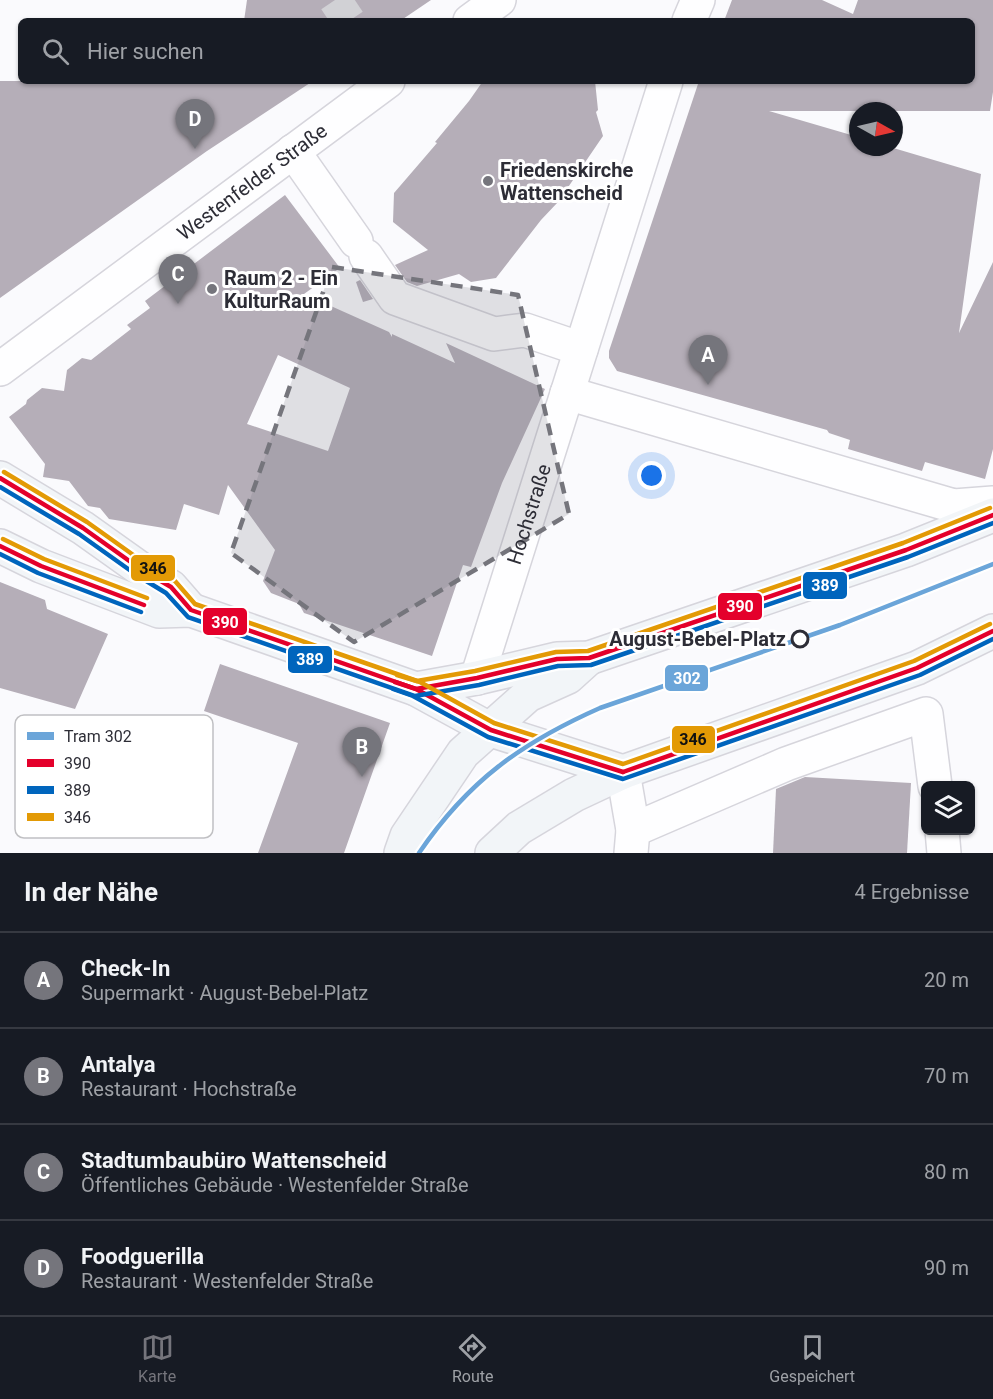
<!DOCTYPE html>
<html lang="de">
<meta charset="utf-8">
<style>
:root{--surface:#171b24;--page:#242831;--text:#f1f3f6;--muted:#9ea1a6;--line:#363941;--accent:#75757c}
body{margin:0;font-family:Roboto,sans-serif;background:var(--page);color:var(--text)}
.controls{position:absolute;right:18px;bottom:18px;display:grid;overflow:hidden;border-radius:9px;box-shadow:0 2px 4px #0004}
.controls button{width:54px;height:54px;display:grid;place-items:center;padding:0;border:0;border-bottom:2px solid var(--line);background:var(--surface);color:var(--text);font:30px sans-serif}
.compass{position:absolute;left:849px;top:102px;width:54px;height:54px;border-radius:50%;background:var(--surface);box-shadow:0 2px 4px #0004;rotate:98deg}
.you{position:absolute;left:652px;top:476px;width:21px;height:21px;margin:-15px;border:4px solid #fff;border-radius:50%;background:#1a73e8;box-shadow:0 0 0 9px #1a73e833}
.badge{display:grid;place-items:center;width:39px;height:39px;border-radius:50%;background:var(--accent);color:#fff;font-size:20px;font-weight:700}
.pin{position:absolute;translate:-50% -50px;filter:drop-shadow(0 2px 3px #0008)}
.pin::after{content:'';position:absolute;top:32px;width:21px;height:18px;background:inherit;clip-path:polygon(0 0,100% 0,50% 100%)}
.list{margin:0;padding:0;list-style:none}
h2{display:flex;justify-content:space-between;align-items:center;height:78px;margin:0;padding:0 24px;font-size:26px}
h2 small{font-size:20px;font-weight:400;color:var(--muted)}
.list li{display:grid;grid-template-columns:39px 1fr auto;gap:18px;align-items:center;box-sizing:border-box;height:96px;padding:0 24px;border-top:2px solid var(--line)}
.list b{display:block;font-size:22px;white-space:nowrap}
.list p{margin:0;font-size:20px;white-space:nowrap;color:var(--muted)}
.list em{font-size:20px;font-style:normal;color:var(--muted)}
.icon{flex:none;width:33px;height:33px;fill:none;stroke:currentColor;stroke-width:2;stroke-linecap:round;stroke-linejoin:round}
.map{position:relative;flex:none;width:993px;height:853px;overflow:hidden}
.search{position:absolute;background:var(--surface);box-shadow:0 2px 4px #0004;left:18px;right:18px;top:18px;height:66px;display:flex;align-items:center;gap:15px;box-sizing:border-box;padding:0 21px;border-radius:9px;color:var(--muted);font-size:22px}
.sheet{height:462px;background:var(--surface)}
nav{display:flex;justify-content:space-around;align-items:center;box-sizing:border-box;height:84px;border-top:2px solid var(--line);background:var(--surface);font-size:16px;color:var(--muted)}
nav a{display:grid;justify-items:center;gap:3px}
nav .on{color:var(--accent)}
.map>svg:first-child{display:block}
.building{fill:#b5aeb8;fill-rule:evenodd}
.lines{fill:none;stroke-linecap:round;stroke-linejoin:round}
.street-tunnel{stroke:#d1d1d5;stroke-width:33;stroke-dasharray:33 16;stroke-linecap:butt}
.street-casing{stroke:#d6d5dc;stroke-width:36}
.secondary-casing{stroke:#d6d5dc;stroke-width:36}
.street{stroke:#fefeff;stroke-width:33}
.secondary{stroke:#f2f5f8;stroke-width:33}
.bus-1-casing{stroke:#fff;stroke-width:9}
.bus-2-casing{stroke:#fff;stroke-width:9}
.bus-3-casing{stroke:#fff;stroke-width:9}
.bus-1{stroke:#e4002b;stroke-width:4.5}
.bus-2{stroke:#0065bd;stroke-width:4.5}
.bus-3{stroke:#e39a05;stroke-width:4.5}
.tram-1-casing{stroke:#fff;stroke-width:9}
.tram-1{stroke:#6ba5d9;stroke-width:4.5}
.marked{fill:#75757c;fill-opacity:0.2;stroke:#75757c;stroke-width:4.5;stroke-dasharray:12 8;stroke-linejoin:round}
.poi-dot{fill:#75757c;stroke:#fff;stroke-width:2}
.stop-dot{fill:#fff;stroke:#2d2d36;stroke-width:3}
.labels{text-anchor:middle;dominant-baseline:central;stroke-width:6;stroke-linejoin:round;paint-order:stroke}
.poi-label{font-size:20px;font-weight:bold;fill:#2d2d36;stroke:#fff;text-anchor:start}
.street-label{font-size:20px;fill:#2d2d36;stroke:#fff}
.stop-label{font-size:20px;font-weight:bold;fill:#2d2d36;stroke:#fff;text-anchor:end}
.key{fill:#fff;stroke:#c0c0c3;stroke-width:1.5}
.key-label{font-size:16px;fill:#2d2d36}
.line-badge{stroke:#fff;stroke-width:2}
.badge-label{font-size:16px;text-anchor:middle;font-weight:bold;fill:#fff}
.pale-badge-label{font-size:16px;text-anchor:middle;font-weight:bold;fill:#111}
</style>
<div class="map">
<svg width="993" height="853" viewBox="0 0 993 853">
<rect width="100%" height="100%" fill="#fafafd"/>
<g class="building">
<polygon points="247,0 431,0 400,21 244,21"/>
<polygon points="732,0 822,0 853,14 858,0 993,0 993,92 990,111 769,111 858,137 858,147 890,147 981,174 959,333 993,262 993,449 985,479 925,462 922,471 848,449 850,440 829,433 827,430 617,371 609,358 609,351 699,81 972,81 972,21 724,21"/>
<polygon points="0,81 313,81 207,151 0,298"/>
<polygon points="483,81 595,81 598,110 596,112 603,136 558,202 541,220 496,278 471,282 459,274 417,286 407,282 395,265 428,250 393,222 394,193 437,143 435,142 469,101"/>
<path d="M285 195 340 268 304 294 389 332 392 337V334L455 363 446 343 545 389 502 483 471 567 463 565 432 656 304 613 299 604 271 593 263 581 275 550 228 485 219 515 184 504 176 530 109 519 100 508 88 506 69 481 43 477 45 464 9 417 26 404 27 400 42 388 64 391 67 370 82 358 91 360 131 329 127 325 150 308 145 301ZM278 355 350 388 328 451 247 424Z"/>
<polygon points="360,280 373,299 363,302 356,282"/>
<polygon points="0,582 45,600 47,609 108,634 75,709 0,688"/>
<polygon points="220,664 390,723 344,853 258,853 298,743 204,711"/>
<polygon points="805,777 911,783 907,853 773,853 776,789"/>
</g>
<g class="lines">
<polyline class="street-tunnel" points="335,0 349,21"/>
<g class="street-casing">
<g id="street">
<polyline points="470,21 499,0"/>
<polyline points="689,21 698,0"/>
<polyline points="293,151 356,241"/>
<polyline points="366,256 395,298 494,334 525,330 581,349"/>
<path id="s1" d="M0 369 388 81"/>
<polyline points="567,393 954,506 993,503"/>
<path id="s2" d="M477 678 666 81"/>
<polyline points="623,772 633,830 631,853"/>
<polyline points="633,830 786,764 926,714 935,786"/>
<polyline points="942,830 944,853"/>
</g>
</g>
<g class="secondary-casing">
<g id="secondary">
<polyline points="0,478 83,528 142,570 171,587 191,610"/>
<polyline points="0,546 41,566 159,611 191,610 416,689 491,730 623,772"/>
<polyline points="416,689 477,678 557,659 589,658 906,550 993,515"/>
<polyline points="401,853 407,836 463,753 528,695 568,677 589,658"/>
<polyline points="492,853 519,828 574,795 623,772 917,668 993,631"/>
</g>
</g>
<use href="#street" class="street"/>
<use href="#secondary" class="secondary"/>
<g class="bus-1-casing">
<g id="bus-1">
<polyline points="0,478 83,528 142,570 171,587 191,610 416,689 477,678 557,659 589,658 906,550 993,515"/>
<polyline points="0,546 41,566 144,605"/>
<polyline points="395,682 416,689 491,730 623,772"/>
<polyline points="623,772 917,668 993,631"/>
</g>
</g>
<g class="bus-2-casing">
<g id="bus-2">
<polyline points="0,487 79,534 138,576 166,593 188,617 415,696 479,685 558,666 591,665 908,557 993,523"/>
<polyline points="0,554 38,573 141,612"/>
<polyline points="393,689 413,696 488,737 623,779 920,675 993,639"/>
</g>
</g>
<g class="bus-3-casing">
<g id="bus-3">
<polyline points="4,472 87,522 146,564 175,581 195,604 417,681 475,671 556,652 588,651 903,543 990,508"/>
<polyline points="3,539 44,559 147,598"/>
<polyline points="397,675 420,682 494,723 623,764 914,661 990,624"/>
</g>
</g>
<use href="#bus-1" class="bus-1"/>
<use href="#bus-2" class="bus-2"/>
<use href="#bus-3" class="bus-3"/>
<g class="tram-1-casing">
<path id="tram-1" d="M419 853C468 781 521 743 600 708L840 625 993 564"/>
</g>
<use href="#tram-1" class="tram-1"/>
</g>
<path class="marked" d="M332 267 518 295 569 514 354 642 231 553Z"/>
<g class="poi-dot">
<circle cx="488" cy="181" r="6"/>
<circle cx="212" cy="289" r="6"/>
</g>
<circle class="stop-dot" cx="800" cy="639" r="8"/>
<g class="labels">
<g class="poi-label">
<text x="500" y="170">Friedenskirche<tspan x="500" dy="23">Wattenscheid</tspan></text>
<text x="224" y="278">Raum 2 - Ein<tspan x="224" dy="23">KulturRaum</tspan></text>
</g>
<g class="street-label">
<text stroke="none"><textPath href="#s1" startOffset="314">Westenfelder Straße</textPath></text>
<text stroke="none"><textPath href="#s2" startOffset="172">Hochstraße</textPath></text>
</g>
<g class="stop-label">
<text x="786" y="639">August-Bebel-Platz</text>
</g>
</g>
<rect x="15" y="715" width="198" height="123" rx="9" class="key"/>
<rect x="27" y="732" width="27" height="8" fill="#6ba5d9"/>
<rect x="27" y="759" width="27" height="8" fill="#e4002b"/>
<rect x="27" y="786" width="27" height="8" fill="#0065bd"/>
<rect x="27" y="813" width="27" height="8" fill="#e39a05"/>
<g class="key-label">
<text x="64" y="742">Tram 302</text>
<text x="64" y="769">390</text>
<text x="64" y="796">389</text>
<text x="64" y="823">346</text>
</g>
<g class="line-badge">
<rect x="130" y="554" width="46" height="28" rx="6" fill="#e39a05"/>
<rect x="802" y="571" width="46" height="29" rx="6" fill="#0065bd"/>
<rect x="717" y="592" width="46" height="29" rx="6" fill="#e4002b"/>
<rect x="202" y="607" width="46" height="29" rx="6" fill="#e4002b"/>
<rect x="287" y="645" width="46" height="29" rx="6" fill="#0065bd"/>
<rect x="664" y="664" width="45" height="28" rx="6" fill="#6ba5d9"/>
<rect x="671" y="725" width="45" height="29" rx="6" fill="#e39a05"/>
</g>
<g class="badge-label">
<text x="825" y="591">389</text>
<text x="740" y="612">390</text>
<text x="225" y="628">390</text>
<text x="310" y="665">389</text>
<text x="687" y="684">302</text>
</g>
<g class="pale-badge-label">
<text x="153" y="574">346</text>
<text x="693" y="745">346</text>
</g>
</svg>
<div class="controls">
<button><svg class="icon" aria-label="layers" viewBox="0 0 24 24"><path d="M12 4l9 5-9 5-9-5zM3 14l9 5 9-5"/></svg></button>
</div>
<svg class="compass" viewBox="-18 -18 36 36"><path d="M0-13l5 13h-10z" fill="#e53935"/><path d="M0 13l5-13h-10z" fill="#9ea1a6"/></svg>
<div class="you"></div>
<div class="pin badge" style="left:708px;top:385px">A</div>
<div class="pin badge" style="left:362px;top:777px">B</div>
<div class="pin badge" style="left:178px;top:304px">C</div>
<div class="pin badge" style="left:195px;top:149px">D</div>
<div class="search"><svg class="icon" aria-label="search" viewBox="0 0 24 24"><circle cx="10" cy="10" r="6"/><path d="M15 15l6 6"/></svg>Hier suchen</div>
</div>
<section class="sheet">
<h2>In der Nähe<small>4 Ergebnisse</small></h2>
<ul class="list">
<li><span class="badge">A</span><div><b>Check-In</b><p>Supermarkt · August-Bebel-Platz</p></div><em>20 m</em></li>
<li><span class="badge">B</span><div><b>Antalya</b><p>Restaurant · Hochstraße</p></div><em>70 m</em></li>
<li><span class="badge">C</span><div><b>Stadtumbaubüro Wattenscheid</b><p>Öffentliches Gebäude · Westenfelder Straße</p></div><em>80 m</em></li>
<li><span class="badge">D</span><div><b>Foodguerilla</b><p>Restaurant · Westenfelder Straße</p></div><em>90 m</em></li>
</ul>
</section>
<nav>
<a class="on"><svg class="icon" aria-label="map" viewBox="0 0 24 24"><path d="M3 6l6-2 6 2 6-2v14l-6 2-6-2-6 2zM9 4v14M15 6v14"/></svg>Karte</a>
<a><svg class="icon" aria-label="directions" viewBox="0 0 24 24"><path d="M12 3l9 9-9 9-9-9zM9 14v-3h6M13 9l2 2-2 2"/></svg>Route</a>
<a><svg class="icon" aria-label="saved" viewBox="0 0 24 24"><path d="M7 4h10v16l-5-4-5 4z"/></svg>Gespeichert</a>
</nav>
